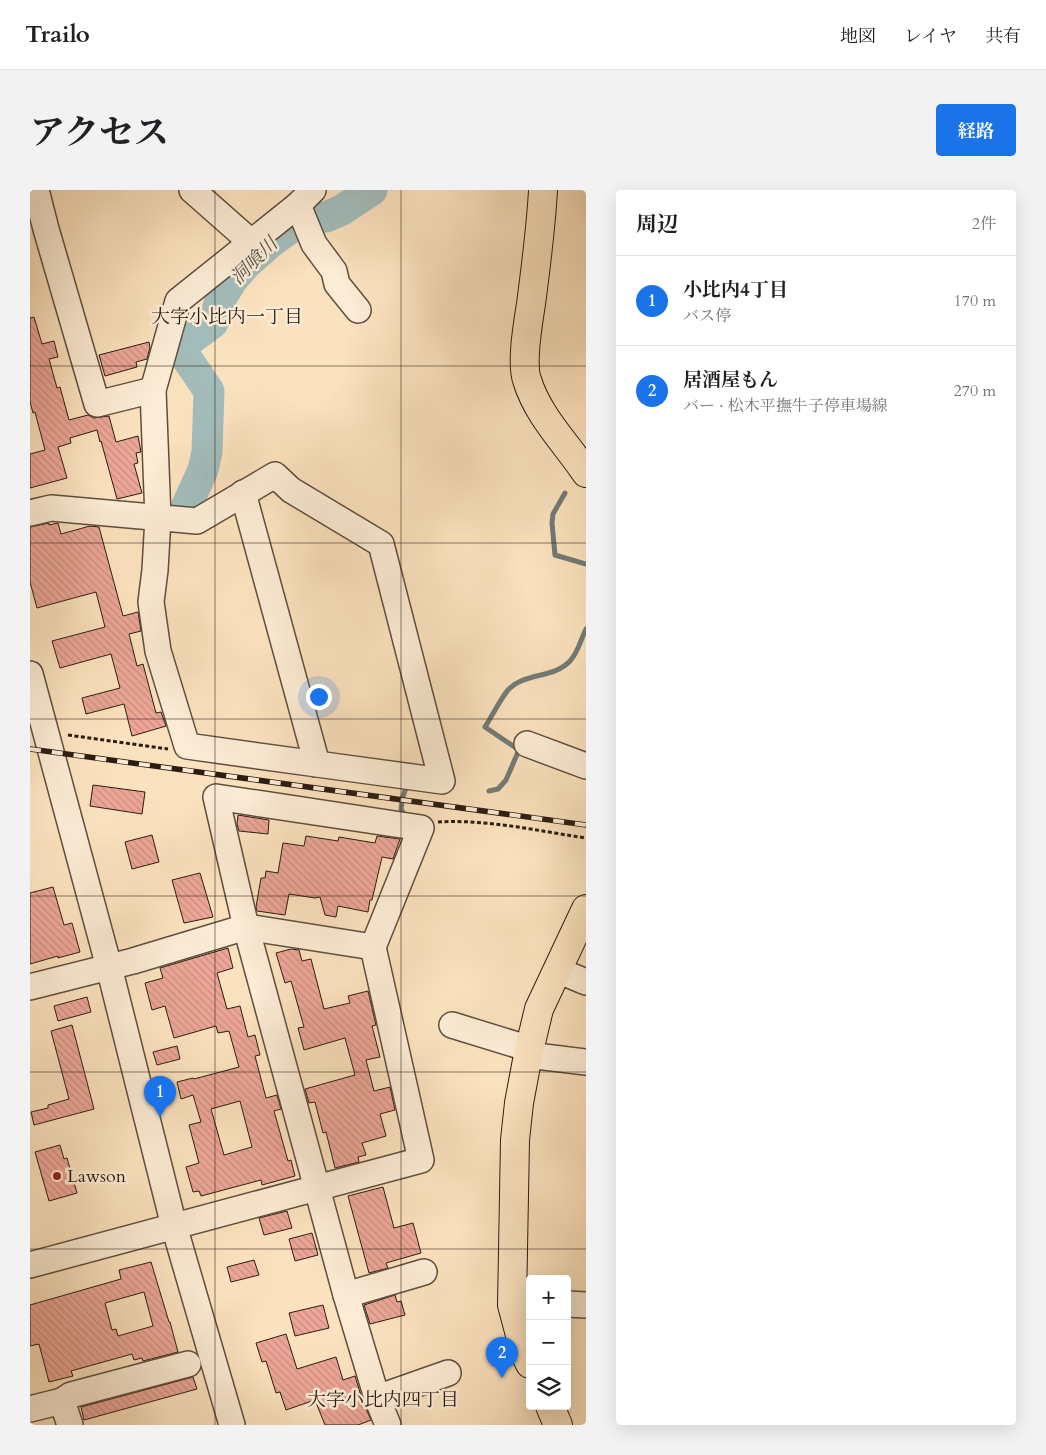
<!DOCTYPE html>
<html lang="ja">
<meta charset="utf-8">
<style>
:root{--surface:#fff;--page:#f2f2f2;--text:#202124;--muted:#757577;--line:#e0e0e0;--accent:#1a73e8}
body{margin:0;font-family:Cardo,"Noto Serif JP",serif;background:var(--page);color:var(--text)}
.controls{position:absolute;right:15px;bottom:15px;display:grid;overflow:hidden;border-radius:5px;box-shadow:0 5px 20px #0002}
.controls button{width:45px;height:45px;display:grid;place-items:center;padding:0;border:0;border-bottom:1px solid var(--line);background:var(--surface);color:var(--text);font:25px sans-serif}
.you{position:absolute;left:288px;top:506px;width:18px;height:18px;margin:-12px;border:4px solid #fff;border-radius:50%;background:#1a73e8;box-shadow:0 0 0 8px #1a73e833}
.badge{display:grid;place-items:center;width:32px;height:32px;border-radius:50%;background:var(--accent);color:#fff;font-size:16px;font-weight:700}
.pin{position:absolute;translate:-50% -41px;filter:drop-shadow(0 1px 2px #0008)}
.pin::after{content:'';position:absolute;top:26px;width:18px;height:15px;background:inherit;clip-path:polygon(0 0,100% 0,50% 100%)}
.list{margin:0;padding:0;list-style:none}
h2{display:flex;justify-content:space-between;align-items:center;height:65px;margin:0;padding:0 20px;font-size:21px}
h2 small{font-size:16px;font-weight:400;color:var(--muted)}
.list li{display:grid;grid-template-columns:32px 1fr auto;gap:15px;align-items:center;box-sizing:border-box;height:90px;padding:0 20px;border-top:1px solid var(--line)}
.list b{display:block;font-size:19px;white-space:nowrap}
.list p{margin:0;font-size:16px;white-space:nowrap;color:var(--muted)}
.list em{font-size:16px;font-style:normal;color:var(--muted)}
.icon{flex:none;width:28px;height:28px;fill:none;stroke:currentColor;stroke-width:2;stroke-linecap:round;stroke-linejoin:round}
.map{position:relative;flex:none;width:556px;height:1235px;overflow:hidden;border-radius:5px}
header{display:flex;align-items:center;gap:30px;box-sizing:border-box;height:70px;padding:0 25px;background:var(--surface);border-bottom:1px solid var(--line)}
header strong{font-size:24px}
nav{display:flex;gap:28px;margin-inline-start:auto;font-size:18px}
.intro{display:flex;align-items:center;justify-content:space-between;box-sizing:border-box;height:120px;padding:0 30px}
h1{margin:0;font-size:35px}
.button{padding:12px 22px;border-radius:5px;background:var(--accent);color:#fff;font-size:18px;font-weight:700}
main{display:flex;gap:30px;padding:0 30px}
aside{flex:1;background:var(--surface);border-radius:5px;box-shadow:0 5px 20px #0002}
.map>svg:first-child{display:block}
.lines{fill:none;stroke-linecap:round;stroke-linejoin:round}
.stream{stroke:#727c78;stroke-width:5}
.river{stroke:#a2bcbb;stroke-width:31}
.building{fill:url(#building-back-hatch);stroke:#2b1c13;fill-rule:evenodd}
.minor-casing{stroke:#5f4e3e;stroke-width:28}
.major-casing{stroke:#2b1c13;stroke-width:30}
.path{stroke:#2b1c13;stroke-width:3;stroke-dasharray:4 2.5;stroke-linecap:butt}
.minor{stroke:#fcecd5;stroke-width:25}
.major{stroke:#fbe2be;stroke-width:28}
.rail-casing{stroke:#2b1c13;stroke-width:5.5}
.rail{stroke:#fcecd5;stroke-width:4;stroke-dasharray:11;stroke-linecap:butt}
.grid{fill:none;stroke:#2b1c13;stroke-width:1;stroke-opacity:0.55}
.poi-dot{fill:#8f2418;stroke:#fcecd5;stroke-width:2}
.labels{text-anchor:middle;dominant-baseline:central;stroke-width:5;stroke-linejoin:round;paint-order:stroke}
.poi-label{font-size:18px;fill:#2b1c13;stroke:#fcecd5;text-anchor:start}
.water-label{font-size:19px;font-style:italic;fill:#55544e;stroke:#fcecd5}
.neighbourhood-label{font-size:19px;fill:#2b1c13;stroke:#fcecd5}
</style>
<header>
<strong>Trailo</strong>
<nav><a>地図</a><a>レイヤ</a><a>共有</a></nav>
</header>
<div class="intro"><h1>アクセス</h1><a class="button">経路</a></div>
<main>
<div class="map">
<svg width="556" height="1235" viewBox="0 0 556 1235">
<defs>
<pattern id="building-back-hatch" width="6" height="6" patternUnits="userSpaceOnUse" patternTransform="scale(1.25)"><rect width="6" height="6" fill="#eda697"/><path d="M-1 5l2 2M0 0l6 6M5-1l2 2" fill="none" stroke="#cb8e81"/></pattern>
</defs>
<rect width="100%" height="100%" fill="#fbe2be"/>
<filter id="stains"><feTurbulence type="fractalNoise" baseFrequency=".004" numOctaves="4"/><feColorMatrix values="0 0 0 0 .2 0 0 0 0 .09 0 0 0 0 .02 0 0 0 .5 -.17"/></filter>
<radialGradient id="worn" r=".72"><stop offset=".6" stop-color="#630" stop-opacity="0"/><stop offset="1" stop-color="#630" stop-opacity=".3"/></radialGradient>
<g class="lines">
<g class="stream">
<polyline points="535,303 523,324 522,333 525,365 556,374"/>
<polyline points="376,598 373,606 371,619 376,627"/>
<path d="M459 601 468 599 476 590 489 560 455 537C461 528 471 508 478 500 495 482 523 489 540 471 548 463 551 449 556 439"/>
</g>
<polyline class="river" points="157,315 173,280 177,262 179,201 149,157 151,151 161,149 183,133 190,110 203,89 216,74 240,53 269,32 282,28 296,27 312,20 342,0"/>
</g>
<g class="building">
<polygon points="4,127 12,154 24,151 28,167 19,169 27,198 30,197 39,230 58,225 64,228 79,226 86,252 108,246 111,262 106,263 108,273 104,274 112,303 87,309 71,251 70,252 67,240 40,248 41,253 28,257 37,288 0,298 0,264 15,260 5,222 3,223 0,212 0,128"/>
<polygon points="119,152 120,157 117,169 106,172 107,177 75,186 69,165"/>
<polygon points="19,333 19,335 28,333 31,344 60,336 69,337 93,426 108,422 111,441 99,444 107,476 113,474 126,523 131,522 136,536 102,546 94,514 56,524 52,508 90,498 81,464 30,478 22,451 75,437 66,402 7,418 0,392 0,337"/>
<polygon points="63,595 115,602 112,624 60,616"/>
<polygon points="208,625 239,630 238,644 209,641 207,634"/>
<polygon points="122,645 129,672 102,679 95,652"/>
<polygon points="276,646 308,651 309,647 345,653 347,646 370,649 363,669 352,667 342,710 340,710 338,722 308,716 306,727 295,725 290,707 285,708 259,704 255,725 227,721 226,717 231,688 235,688 236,681 248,683 253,653 274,656"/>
<polygon points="170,683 183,727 154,733 142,690"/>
<polygon points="23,697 34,735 42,733 50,762 28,768 28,766 0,774 0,703"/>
<path d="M198 758 203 778 187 783 197 819 210 816 218 847 225 845 230 865 225 866 236 908 247 905 251 919 244 921 258 971 261 970 265 986 232 995 231 990 171 1006 169 1001 163 1002 156 977 169 973 159 935 171 932 163 905 151 909 147 892 163 888 164 889 209 877 199 841 188 843 186 836 144 848 135 816 122 820 115 793 133 788 130 778ZM210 911 222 957 194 965 181 919Z"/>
<polygon points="261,759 269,760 272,771 281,769 294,819 320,813 318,806 338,801 346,835 342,836 350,867 336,870 344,901 360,897 365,920 350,924 356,946 332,953 336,965 328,967 329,972 305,978 296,942 293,943 285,912 279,913 275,899 325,885 315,848 274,860 268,838 274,837 261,791 255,793 246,763"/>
<polygon points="57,807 61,822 28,831 24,816"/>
<polygon points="42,835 64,919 4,935 1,922 18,918 18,915 39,909 21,841"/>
<polygon points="147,856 150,869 127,875 123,862"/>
<polygon points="30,955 34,969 37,968 47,1003 19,1011 5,962"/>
<polygon points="353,997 364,1038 383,1033 391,1063 356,1073 358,1078 339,1083 318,1006"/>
<polygon points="257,1021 262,1038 234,1045 229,1028"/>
<polygon points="282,1043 288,1065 265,1071 259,1049"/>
<polygon points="224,1070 229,1085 201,1092 197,1077"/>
<path d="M121 1072 139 1132H140L148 1162 113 1171 112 1168 104 1170 102 1164 41 1181 43 1186 19 1192 9 1154 0 1156V1115L91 1089 89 1080ZM114 1102 123 1136 88 1146 86 1139 82 1140 75 1113Z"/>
<polygon points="365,1105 367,1112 371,1111 375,1125 340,1134 334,1115"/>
<polygon points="293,1115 299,1138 265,1146 259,1123"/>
<polygon points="256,1144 267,1179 306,1167 313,1190 325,1186 333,1212 341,1230 328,1235 295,1235 285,1210 256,1220 250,1202 246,1203 236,1171 232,1172 226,1153"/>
<polygon points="163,1187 167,1199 54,1230 51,1217"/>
</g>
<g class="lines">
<g class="minor-casing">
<g id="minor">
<polyline points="6,0 16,39 67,214 123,200"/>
<polyline points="162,0 221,52"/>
<polyline points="268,15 284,54 304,81 307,94 328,120"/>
<polyline points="213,303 287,574"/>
<polyline points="0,323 21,318 167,331 245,285 261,300 351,354 412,591 287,574 157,556 128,461 121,412 125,380 128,328 123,200 148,111 268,15 283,0"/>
<polyline points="0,484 79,777 144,1036 202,1235"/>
<polyline points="497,554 556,576"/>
<polyline points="527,780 556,792"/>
<polyline points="0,797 103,771 216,737 343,757"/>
<polyline points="422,835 500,859"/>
<polyline points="498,865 556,872"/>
<polyline points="0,1075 391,970 343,757 391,638 186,607 216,737 316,1105 347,1208 358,1235"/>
<polyline points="316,1105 394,1082"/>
<polyline points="537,1114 556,1115"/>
<polyline points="482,1115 500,1115"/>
<polyline points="347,1208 418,1183"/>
<polyline points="32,1211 41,1205 158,1174"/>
<polyline points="0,1219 32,1211 40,1235"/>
</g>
</g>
<g class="major-casing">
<g id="major">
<path d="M513 0C511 38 506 76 501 114 498 133 491 173 497 190 508 226 536 253 556 283"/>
<polyline points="500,1174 495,1164 482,1115 485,950 489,913 498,865 509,819 556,719"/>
<polyline points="520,1216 528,1235"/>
</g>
</g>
<g class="path">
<polyline points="38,545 138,559"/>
<path d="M408 632C457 629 508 641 556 648"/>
</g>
<use href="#minor" class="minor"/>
<use href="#major" class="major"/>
<g class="rail-casing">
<polyline id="rail" points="0,559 556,635"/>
</g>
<use href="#rail" class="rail"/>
</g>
<path class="grid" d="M185 0V1235M371 0V1235M0 176H556M0 353H556M0 529H556M0 706H556M0 882H556M0 1059H556"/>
<circle class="poi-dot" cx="27" cy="986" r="5"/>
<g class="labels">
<g class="poi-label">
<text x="37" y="986">Lawson</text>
</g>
<g class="water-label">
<text transform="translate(224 71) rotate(-45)">洞喰川</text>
</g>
<g class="neighbourhood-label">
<text x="197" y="127">大字小比内一丁目</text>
<text x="353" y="1210">大字小比内四丁目</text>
</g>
</g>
<rect width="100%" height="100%" filter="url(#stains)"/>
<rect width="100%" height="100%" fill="url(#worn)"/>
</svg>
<div class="controls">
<button>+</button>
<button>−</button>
<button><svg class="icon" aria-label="layers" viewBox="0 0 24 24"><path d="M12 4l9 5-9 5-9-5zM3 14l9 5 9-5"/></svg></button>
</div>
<div class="you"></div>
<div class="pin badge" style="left:130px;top:927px">1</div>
<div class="pin badge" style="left:472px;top:1188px">2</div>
</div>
<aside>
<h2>周辺<small>2件</small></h2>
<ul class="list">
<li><span class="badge">1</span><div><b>小比内4丁目</b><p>バス停</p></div><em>170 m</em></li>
<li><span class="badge">2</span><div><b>居酒屋もん</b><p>バー · 松木平撫牛子停車場線</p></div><em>270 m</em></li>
</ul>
</aside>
</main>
